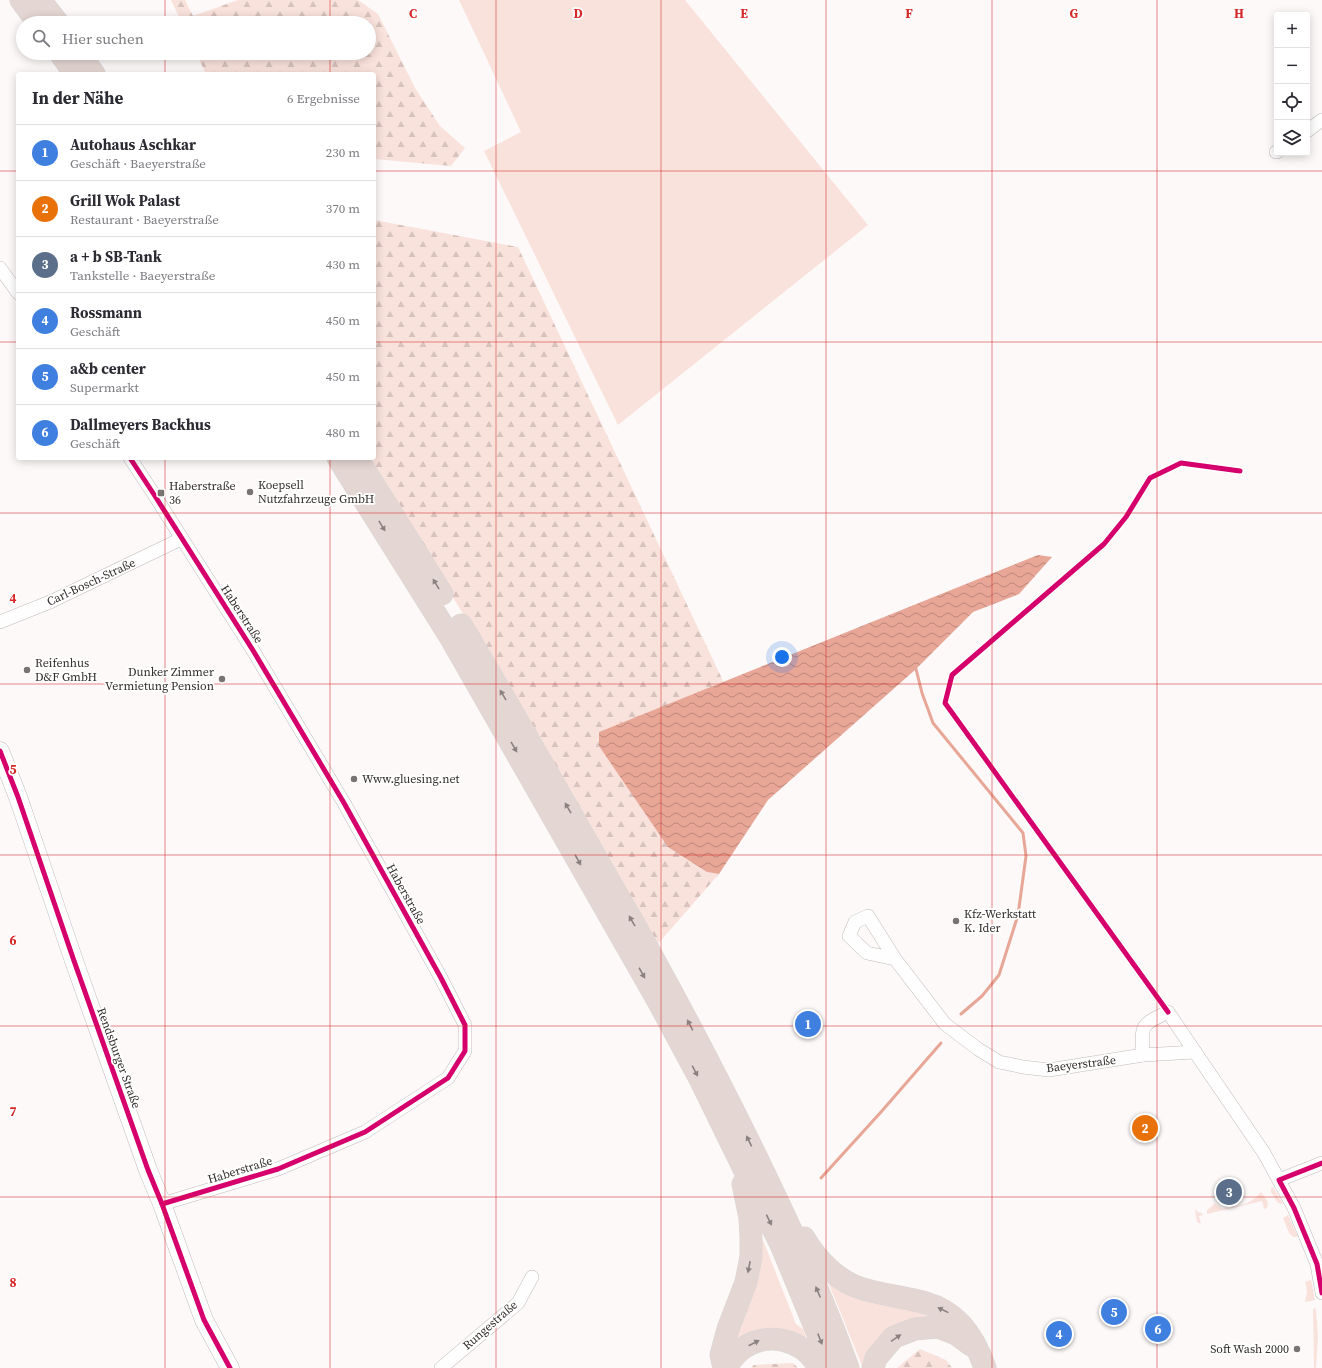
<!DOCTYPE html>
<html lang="de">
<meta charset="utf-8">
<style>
:root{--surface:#fff;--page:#f7f7f7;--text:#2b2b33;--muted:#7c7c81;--line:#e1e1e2;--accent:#db2777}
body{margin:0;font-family:"Source Serif 4",serif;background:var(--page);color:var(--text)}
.controls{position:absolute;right:12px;top:12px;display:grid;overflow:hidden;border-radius:4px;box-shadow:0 2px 10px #0003}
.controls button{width:36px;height:36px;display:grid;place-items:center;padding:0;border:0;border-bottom:1px solid var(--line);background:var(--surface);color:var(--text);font:20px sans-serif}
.you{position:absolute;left:782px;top:657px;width:14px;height:14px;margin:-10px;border:3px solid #fff;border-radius:50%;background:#1a73e8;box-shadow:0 0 0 6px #1a73e833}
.badge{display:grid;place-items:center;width:26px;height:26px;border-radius:50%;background:var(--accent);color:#fff;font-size:13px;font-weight:700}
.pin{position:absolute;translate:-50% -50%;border:2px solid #fff;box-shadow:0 1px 4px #0006}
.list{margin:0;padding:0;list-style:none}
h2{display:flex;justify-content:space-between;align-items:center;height:52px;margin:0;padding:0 16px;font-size:17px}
h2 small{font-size:13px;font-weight:400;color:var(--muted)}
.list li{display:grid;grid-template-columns:26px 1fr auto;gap:12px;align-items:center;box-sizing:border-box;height:56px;padding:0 16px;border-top:1px solid var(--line)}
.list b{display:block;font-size:15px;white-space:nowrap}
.list p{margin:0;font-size:13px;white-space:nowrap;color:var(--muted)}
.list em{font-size:13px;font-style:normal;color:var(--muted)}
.icon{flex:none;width:22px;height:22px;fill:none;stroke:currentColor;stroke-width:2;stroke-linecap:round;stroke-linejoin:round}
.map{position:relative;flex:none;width:1322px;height:1368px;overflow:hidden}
.search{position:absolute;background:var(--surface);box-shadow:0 2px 10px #0003;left:16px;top:16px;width:360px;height:44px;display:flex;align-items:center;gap:10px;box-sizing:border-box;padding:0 14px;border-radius:22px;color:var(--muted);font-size:15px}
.panel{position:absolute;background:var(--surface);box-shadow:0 2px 10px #0003;left:16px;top:72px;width:360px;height:388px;border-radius:4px}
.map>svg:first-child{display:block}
.green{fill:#fae2dc}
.forest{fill:url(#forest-firs)}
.water{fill:url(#water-waves)}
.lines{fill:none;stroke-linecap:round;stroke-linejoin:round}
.stream{stroke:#e8a697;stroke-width:3}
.street-casing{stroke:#c0bbba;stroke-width:14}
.secondary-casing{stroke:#c0bbba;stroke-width:19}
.highway-casing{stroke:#d9d7d6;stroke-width:23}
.street{stroke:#fffefe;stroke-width:13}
.secondary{stroke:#fffefe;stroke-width:18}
.highway{stroke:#e4d6d3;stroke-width:22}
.cycleway-casing{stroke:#fff;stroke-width:8}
.cycleway{stroke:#d6006c;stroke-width:5}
.oneway{fill:#8b817e}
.grid{fill:none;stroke:#d62828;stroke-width:1;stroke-opacity:0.55}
.poi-dot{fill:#797472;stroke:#fff;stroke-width:1.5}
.labels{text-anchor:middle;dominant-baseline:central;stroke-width:3.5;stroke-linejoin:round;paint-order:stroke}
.poi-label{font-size:12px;fill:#322c2a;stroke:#fff;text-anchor:start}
.street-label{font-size:12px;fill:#322c2a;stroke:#fff}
.grid-label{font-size:13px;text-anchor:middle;font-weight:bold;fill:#d62828;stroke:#fff;stroke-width:3.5;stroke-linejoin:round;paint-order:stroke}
</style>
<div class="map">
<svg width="1322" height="1368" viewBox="0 0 1322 1368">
<defs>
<pattern id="forest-firs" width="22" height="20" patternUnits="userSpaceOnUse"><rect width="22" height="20" fill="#fae2dc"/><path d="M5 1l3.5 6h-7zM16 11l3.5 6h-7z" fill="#d7c2bd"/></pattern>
<pattern id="water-waves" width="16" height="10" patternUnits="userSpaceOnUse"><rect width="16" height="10" fill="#e8a697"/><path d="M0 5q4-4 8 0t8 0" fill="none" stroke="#bd877b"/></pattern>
</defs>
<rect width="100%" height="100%" fill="#fdf9f8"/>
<g class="green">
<polygon points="459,0 685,0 868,225 618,425 484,151 521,132"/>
<polygon points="1273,1187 1283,1204 1278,1203 1271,1192 1271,1189"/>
<path d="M1261 1192 1268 1202 1267 1208 1264 1209 1262 1201 1207 1214V1210L1212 1206 1214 1203 1223 1209C1240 1205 1249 1206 1261 1192Z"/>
<polygon points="1195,1209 1199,1213 1200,1212 1203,1214 1203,1215 1199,1216 1201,1224 1197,1222"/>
<polygon points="1288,1215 1298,1237 1293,1237 1289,1233 1283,1218"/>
<polygon points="758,1237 763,1240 796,1324 803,1329 808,1342 734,1349"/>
<polygon points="826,1277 935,1310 937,1322 863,1368"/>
<polygon points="1311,1280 1315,1300 1305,1302 1307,1291 1305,1282"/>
<polygon points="1316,1308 1318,1337 1316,1368 1314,1368 1313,1309"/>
</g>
<g class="forest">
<polygon points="171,0 185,0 193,16 238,0 358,0 378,14 415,88 440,126 465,148 451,166 374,159 374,74 206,74 196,53 369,53 369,23 182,23"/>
<polygon points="374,220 518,247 724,683 599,732 707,872 719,874 657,945 537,735 424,550 366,458 374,458"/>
<polygon points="920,1349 946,1360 952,1368 897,1368"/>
<polygon points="793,1363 798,1368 751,1368 754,1365"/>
</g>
<polygon class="water" points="1038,555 1052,557 1019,594 973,612 916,669 768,800 719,874 707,872 668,847 599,746 599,732"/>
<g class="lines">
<g class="stream">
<polyline points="916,669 922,693 933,723 1023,833 1026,856 1018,915 999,975 982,996 961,1014"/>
<polyline points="821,1178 881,1112 941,1043"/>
</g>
<g class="street-casing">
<g id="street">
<polyline points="1307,131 1322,120"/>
<polyline points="1276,152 1277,152"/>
<polyline points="0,268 18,293"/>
<polyline points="130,458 155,496 254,652 344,803 441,978 465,1025 465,1051 448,1078 365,1132 278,1169 162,1204"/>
<polyline points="0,622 50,602 181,539"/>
<polyline points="895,959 867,953 849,936 855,922 868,916 895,959 945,1024 978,1049 999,1062 1023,1067 1049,1070 1143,1055 1195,1052 1264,1153 1294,1208 1317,1264 1322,1293"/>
<path d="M1143 1055C1141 1024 1141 1025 1168 1012L1195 1052"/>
<polyline points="1279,1180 1322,1163"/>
<polyline points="441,1368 518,1303 532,1277"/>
</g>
</g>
<g class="secondary-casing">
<polyline id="secondary" points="0,751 18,797 73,958 148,1170 162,1204 204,1320 230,1368"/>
</g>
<g class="highway-casing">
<g id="highway">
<polyline points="21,0 38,23"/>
<polyline points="40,0 58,23"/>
<polyline points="60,53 75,74"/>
<polyline points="79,53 94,74"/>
<polyline points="338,458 452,640 657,999 700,1079 782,1247 832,1368"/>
<polyline points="357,458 442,594"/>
<path d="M461 625C514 713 564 802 615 891 664 975 709 1061 752 1148 787 1220 821 1292 848 1368"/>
<path d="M804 1238C817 1260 838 1282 863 1289 884 1295 905 1297 926 1303 958 1312 975 1338 985 1368"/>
<polyline points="724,1368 721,1355 728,1329 746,1282 751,1257 751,1237 750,1218 743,1184"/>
<path d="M725 1368C730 1362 735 1354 742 1349 768 1330 805 1340 819 1368"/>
<polyline points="873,1368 876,1358 894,1337 915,1329 938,1327 956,1334 971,1345"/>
</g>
</g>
<use href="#street" class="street"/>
<use href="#secondary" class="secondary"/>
<use href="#highway" class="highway"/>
<g class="cycleway-casing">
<g id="cycleway">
<polyline points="130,458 155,496 254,652 344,803 441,978 465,1025 465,1051 448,1078 365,1132 278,1169 162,1204"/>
<polyline points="0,751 18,797 73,958 148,1170 162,1204 204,1320 230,1368"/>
<polyline points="1168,1012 945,703 952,675 1104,544 1126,517 1150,478 1181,463 1240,471"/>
<polyline points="1322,1163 1279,1180 1294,1208 1317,1264 1322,1293"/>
</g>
</g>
<use href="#cycleway" class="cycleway"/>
</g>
<defs><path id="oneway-solid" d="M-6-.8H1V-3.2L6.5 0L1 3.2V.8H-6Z"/></defs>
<g class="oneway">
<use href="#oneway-solid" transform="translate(382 526) rotate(58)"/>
<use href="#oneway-solid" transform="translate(436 584) rotate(-121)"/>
<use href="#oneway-solid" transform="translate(503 695) rotate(-121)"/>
<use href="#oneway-solid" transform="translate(514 747) rotate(60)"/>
<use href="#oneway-solid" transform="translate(568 808) rotate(-120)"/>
<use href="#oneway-solid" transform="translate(578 860) rotate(61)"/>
<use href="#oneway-solid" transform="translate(632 921) rotate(-120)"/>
<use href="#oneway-solid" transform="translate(642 973) rotate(61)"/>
<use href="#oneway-solid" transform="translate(690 1025) rotate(-118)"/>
<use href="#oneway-solid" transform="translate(695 1071) rotate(62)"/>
<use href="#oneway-solid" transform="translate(749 1141) rotate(-116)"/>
<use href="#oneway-solid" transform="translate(769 1220) rotate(64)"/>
<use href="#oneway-solid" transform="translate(749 1267) rotate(101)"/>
<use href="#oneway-solid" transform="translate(818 1292) rotate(-113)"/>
<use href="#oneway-solid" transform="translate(943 1310) rotate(-154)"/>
<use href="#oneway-solid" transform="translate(896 1338) rotate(-34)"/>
<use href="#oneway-solid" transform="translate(820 1339) rotate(68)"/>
<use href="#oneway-solid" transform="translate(754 1343) rotate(-27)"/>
</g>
<path class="grid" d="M165 0V23M330 0V23M496 0V1368M661 0V1368M826 0V1368M992 0V1368M1157 0V1368M165 53V74M330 53V74M0 171H18M374 171H1322M0 342H18M374 342H1322M165 458V1368M330 458V1368M0 513H1322M0 684H1322M0 855H1322M0 1026H1322M0 1197H1322"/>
<g class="poi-dot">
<circle cx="250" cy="492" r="4"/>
<rect x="157" y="489" width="8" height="8" rx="2"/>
<circle cx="27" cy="670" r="4"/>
<circle cx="222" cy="679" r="4"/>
<circle cx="354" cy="779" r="4"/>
<circle cx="956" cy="921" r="4"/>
<circle cx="1297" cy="1349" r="4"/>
</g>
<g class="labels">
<g class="poi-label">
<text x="258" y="485">Koepsell<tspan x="258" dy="14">Nutzfahrzeuge GmbH</tspan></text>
<text x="169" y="486">Haberstraße<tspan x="169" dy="14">36</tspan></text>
<text x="35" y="663">Reifenhus<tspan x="35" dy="14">D&amp;F GmbH</tspan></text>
<text x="214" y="672" text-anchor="end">Dunker Zimmer<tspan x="214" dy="14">Vermietung Pension</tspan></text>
<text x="362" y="779">Www.gluesing.net</text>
<text x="964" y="914">Kfz-Werkstatt<tspan x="964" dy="14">K. Ider</tspan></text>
<text x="1289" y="1349" text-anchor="end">Soft Wash 2000</text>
</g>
<g class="street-label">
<text transform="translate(91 582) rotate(-25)">Carl-Bosch-Straße</text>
<text transform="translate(242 614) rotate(57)">Haberstraße</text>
<text transform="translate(406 894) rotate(61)">Haberstraße</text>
<text transform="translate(119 1058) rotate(70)">Rendsburger Straße</text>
<text transform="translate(1081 1064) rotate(-7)">Baeyerstraße</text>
<text transform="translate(240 1170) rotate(-17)">Haberstraße</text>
<text transform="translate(490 1325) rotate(-41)">Rungestraße</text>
</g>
</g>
<g class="grid-label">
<text x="413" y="18">C</text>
<text x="578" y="18">D</text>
<text x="744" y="18">E</text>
<text x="909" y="18">F</text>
<text x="1074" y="18">G</text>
<text x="1239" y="18">H</text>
<text x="13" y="603">4</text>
<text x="13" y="774">5</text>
<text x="13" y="945">6</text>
<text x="13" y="1116">7</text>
<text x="13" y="1287">8</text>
</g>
</svg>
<div class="controls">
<button>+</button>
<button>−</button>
<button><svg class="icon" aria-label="locate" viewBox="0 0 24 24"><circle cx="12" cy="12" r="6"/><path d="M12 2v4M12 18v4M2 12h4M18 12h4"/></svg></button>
<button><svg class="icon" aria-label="layers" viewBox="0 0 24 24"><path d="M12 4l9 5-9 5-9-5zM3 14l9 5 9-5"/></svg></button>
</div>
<div class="you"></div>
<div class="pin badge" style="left:808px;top:1024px;background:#3f7fe0">1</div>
<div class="pin badge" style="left:1145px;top:1128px;background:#e8710a">2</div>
<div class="pin badge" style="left:1229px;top:1192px;background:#5c6f8a">3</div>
<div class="pin badge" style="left:1059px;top:1334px;background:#3f7fe0">4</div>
<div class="pin badge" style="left:1114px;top:1312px;background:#3f7fe0">5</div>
<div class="pin badge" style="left:1158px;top:1329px;background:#3f7fe0">6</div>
<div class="search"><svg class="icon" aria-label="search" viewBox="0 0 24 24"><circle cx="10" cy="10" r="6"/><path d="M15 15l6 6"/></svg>Hier suchen</div>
<section class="panel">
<h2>In der Nähe<small>6 Ergebnisse</small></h2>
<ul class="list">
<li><span class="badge" style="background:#3f7fe0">1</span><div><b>Autohaus Aschkar</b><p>Geschäft · Baeyerstraße</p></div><em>230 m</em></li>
<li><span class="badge" style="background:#e8710a">2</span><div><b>Grill Wok Palast</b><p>Restaurant · Baeyerstraße</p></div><em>370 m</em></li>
<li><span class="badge" style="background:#5c6f8a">3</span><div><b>a + b SB-Tank</b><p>Tankstelle · Baeyerstraße</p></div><em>430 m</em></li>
<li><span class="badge" style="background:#3f7fe0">4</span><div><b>Rossmann</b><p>Geschäft</p></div><em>450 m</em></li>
<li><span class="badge" style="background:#3f7fe0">5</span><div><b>a&amp;b center</b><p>Supermarkt</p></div><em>450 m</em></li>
<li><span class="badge" style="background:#3f7fe0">6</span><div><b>Dallmeyers Backhus</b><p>Geschäft</p></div><em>480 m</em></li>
</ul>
</section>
</div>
